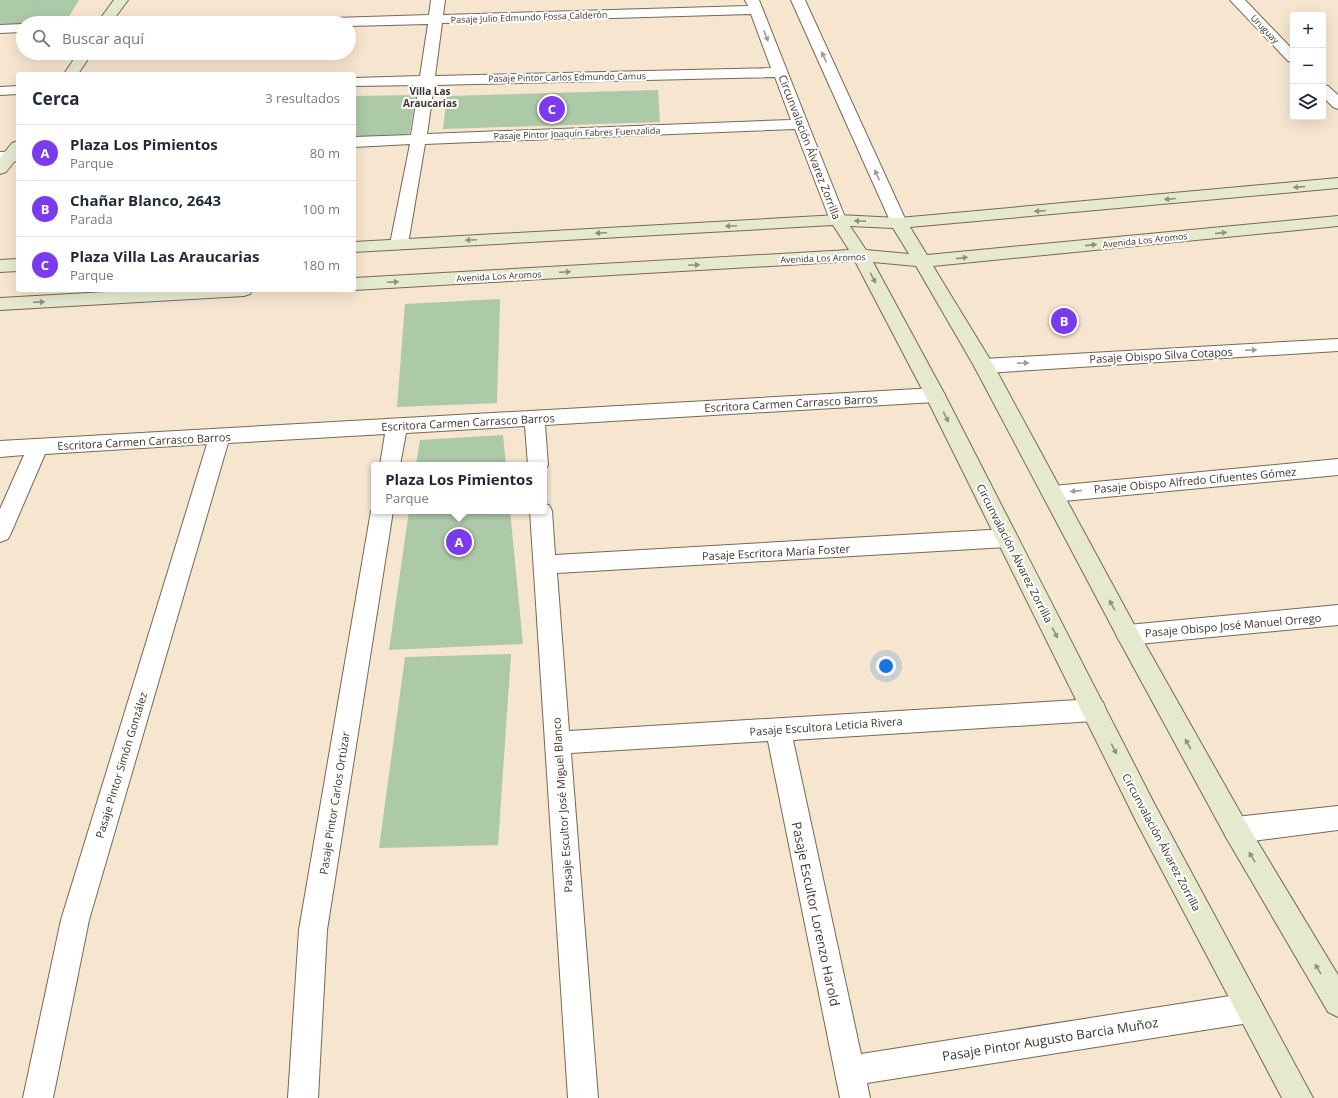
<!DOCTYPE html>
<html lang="es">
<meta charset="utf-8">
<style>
:root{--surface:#fff;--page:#f6f6f7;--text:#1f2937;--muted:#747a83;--line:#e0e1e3;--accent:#7c3aed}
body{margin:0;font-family:"Open Sans",sans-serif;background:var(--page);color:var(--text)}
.controls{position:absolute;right:12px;top:12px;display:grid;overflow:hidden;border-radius:4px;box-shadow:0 4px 16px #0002}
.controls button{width:36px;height:36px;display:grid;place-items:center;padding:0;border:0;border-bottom:1px solid var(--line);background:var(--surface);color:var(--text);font:20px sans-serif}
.you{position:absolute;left:886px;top:666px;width:14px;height:14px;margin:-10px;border:3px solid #fff;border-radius:50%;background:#1a73e8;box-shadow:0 0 0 6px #1a73e833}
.badge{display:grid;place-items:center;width:26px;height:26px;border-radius:50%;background:var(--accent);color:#fff;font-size:13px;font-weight:700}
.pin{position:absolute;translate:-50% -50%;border:2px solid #fff;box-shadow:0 1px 4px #0006}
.popup{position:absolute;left:371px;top:462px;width:176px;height:52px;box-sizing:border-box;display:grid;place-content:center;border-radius:4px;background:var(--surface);filter:drop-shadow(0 1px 3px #0005);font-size:13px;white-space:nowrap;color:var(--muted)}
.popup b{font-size:15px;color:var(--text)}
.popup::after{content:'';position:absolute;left:50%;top:100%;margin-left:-8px;border:8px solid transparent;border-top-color:var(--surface)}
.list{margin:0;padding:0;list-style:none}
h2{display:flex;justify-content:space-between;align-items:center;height:52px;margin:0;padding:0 16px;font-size:17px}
h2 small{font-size:13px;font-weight:400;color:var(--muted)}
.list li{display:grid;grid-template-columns:26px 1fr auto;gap:12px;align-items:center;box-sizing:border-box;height:56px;padding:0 16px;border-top:1px solid var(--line)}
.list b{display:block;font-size:15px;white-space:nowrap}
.list p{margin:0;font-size:13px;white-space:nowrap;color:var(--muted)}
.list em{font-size:13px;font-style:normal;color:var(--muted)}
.icon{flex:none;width:22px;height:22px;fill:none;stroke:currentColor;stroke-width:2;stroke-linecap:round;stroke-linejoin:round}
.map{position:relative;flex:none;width:1338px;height:1098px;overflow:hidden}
.search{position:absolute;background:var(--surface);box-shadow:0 4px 16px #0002;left:16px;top:16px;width:340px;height:44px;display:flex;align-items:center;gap:10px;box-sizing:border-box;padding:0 14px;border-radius:22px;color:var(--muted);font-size:15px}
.panel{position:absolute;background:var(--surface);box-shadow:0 4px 16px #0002;left:16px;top:72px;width:340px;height:220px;border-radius:4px}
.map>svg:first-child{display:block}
.green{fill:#acc9a8}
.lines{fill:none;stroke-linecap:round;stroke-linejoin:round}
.street-casing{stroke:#776855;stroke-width:2}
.secondary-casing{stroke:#776855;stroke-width:2}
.street{fill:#fff;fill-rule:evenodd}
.secondary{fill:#e5eacf;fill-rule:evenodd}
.oneway{fill:#9e9a96}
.oneway2{fill:#90907e}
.labels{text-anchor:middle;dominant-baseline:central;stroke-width:4;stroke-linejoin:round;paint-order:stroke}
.far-street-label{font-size:9px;fill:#3c352d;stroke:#fff}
.far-neighbourhood-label{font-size:10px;font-weight:bold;fill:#3c352d;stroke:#fff}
.street-label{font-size:11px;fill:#3c352d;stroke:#fff}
.near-street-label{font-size:13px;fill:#3c352d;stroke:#fff}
</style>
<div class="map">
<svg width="1338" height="1098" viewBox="0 0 1338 1098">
<rect width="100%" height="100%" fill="#f6e5cf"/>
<g class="green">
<polygon points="0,0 79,0 65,23 23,23 23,24 0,25"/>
<polygon points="658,90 660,122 443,129 447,96"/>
<polygon points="416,95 409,137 354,138 354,96"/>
<polygon points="500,299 497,403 397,407 405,304"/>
<polygon points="503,435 506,465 416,465 420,440"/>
<polygon points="409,511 510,511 523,644 389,650"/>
<polygon points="511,654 498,845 379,848 405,657"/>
</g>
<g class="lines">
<g class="street-casing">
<g id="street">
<path d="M431 0H445L443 15 748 6 745 0H759L846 220 844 224 838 225 832 224 830 220 795 129 425 144 408 244 405 248 399 249 393 248 390 244 410 144 354 147V137L411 135 419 85 354 86V78L420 76 428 24 349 26V23H296L298 20 303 19 429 15ZM751 14 771 68 435 76 442 23ZM775 77 791 120 427 134 434 85Z"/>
<polygon points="791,0 805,0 907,223 905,227 899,228 893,227 891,223"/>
<polygon points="1230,0 1245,0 1293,50 1293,62 1288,61"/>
<polygon points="23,24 23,32 0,33 0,25"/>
<polygon points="1323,85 1328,86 1338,95 1338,109 1333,107 1323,97"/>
<polygon points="18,86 18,94 0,95 0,87"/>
<polygon points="18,151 18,161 0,162 0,152"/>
<polygon points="1338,339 1338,351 984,373 977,371 974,366 977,361 984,359"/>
<polygon points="935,388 942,390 945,395 942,400 935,402 545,425 548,465 544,471 544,465 528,465 525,426 406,433 400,465 380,465 385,434 228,443 89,920 53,1098 23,1098 61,920 207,444 45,454 11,533 8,539 0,542 0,509 24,455 0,457 0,441"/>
<polygon points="1338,459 1338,475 1053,502 1046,500 1042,494 1046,488 1053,486"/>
<polygon points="544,504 549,505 552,511 555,555 1007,529 1015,532 1018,538 1015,544 1007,547 557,573 569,731 1094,699 1103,702 1106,710 1103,718 1094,721 793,740 861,1054 1249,993 1259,998 1264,1008 1259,1018 1249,1023 867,1083 870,1098 840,1098 768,741 571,753 598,1098 568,1098 530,511 544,511"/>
<polygon points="374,506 374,511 393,511 327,930 318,1098 288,1098 299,930 371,511"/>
<polygon points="1338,605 1338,625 1128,645 1120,642 1116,635 1120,628 1128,625"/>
<polygon points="1338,806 1338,830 1236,843 1227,839 1223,830 1227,821 1236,817"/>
</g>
</g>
<g class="secondary-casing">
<g id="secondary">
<polygon points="114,0 128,0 111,23 97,23"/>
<polygon points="78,53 92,53 78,74 64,74"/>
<polygon points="18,141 18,157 6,172 0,174 0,158 12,143"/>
<path d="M1338 178V188L910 227 927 255 1338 216V226L933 266 994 366 1136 628 1245 821 1338 975V1017L1328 1012 1227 839 1120 642 974 366 916 266 873 262 945 395 1155 805 1313 1098H1282L1137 823 925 395 855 261 354 290V278L849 250 833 225 354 252V242L838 215 899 218ZM850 226 893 228 909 254 866 250Z"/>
<polygon points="18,259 18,271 0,272 0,260"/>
<polygon points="141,290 253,290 250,294 244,296 0,310 0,298"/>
</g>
</g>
<use href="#street" class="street"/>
<use href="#secondary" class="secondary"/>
</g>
<defs><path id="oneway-solid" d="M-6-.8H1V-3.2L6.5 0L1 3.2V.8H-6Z"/></defs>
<g class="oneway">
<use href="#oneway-solid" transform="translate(766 36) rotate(69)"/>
<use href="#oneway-solid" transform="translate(824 57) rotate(-114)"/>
<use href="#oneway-solid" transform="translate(877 175) rotate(-114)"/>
<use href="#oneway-solid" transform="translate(1251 350) rotate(-3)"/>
<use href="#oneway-solid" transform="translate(1023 363) rotate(-3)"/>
<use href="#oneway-solid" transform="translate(1076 491) rotate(175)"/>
</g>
<g class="oneway2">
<use href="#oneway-solid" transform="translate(1299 187) rotate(175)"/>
<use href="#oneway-solid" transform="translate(1170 199) rotate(175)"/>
<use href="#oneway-solid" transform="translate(1040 211) rotate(175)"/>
<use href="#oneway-solid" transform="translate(860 221) rotate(-177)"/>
<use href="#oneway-solid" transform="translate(731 226) rotate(177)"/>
<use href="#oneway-solid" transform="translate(601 233) rotate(177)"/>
<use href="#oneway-solid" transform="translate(1221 233) rotate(-6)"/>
<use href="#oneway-solid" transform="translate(471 240) rotate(177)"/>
<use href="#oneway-solid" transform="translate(1091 245) rotate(-6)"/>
<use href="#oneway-solid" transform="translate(962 258) rotate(-6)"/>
<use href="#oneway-solid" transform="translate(694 265) rotate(-3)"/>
<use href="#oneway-solid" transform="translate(565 272) rotate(-3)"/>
<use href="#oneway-solid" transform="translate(873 278) rotate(62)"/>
<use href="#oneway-solid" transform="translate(393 282) rotate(-3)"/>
<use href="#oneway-solid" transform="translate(39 302) rotate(-3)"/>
<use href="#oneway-solid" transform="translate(946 417) rotate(63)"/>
<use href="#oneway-solid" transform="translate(1112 605) rotate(-118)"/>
<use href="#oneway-solid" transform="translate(1055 633) rotate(63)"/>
<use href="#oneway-solid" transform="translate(1188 744) rotate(-119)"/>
<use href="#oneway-solid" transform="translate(1114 749) rotate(63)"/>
<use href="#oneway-solid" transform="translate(1252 857) rotate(-121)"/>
<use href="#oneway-solid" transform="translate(1318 969) rotate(-121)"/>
</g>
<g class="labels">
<g class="far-street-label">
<text transform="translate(529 17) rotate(-2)">Pasaje Julio Edmundo Fossa Calderón</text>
<text transform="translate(1265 29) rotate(46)">Uruguay</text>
<text transform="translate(567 77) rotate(-1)">Pasaje Pintor Carlos Edmundo Camus</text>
<text transform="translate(577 133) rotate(-2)">Pasaje Pintor Joaquín Fabres Fuenzalida</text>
<text transform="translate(1145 240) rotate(-6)">Avenida Los Aromos</text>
<text transform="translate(823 258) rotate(-2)">Avenida Los Aromos</text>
<text transform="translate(499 276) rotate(-3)">Avenida Los Aromos</text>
</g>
<g class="far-neighbourhood-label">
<text x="430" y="91">Villa Las<tspan x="430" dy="12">Araucarias</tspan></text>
</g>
<g class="street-label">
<text transform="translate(810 147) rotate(69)">Circunvalación Álvarez Zorrilla</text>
<text transform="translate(1161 355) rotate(-3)">Pasaje Obispo Silva Cotapos</text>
<text transform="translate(791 403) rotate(-3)">Escritora Carmen Carrasco Barros</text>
<text transform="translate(468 422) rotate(-3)">Escritora Carmen Carrasco Barros</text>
<text transform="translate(144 441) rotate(-3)">Escritora Carmen Carrasco Barros</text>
<text transform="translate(1195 480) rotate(-5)">Pasaje Obispo Alfredo Cifuentes Gómez</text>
<text transform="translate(776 552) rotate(-3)">Pasaje Escritora María Foster</text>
<text transform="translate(1015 553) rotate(63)">Circunvalación Álvarez Zorrilla</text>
<text transform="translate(1233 625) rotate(-5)">Pasaje Obispo José Manuel Orrego</text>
<text transform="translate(826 726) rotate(-4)">Pasaje Escultora Leticia Rivera</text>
<text transform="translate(121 765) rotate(-73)">Pasaje Pintor Simón González</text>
<text transform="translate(334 803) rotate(-81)">Pasaje Pintor Carlos Ortúzar</text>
<text transform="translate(562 805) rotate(-94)">Pasaje Escultor José Miguel Blanco</text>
<text transform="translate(1162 842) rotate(62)">Circunvalación Álvarez Zorrilla</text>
</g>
<g class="near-street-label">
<text transform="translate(816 914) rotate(78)">Pasaje Escultor Lorenzo Harold</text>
<text transform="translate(1050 1039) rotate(-9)">Pasaje Pintor Augusto Barcia Muñoz</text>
</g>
</g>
</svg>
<div class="controls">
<button>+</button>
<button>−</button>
<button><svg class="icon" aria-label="layers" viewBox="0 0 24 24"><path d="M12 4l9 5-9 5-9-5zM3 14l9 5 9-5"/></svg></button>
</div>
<div class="you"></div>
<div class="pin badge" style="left:459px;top:542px">A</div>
<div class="popup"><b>Plaza Los Pimientos</b>Parque</div>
<div class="pin badge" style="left:1064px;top:321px">B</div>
<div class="pin badge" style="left:552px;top:109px">C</div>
<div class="search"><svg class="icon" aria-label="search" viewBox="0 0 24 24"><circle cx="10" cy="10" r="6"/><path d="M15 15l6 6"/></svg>Buscar aquí</div>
<section class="panel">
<h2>Cerca<small>3 resultados</small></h2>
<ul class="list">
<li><span class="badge">A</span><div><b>Plaza Los Pimientos</b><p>Parque</p></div><em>80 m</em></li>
<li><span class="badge">B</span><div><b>Chañar Blanco, 2643</b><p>Parada</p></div><em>100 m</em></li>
<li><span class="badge">C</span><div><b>Plaza Villa Las Araucarias</b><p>Parque</p></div><em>180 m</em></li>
</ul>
</section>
</div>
